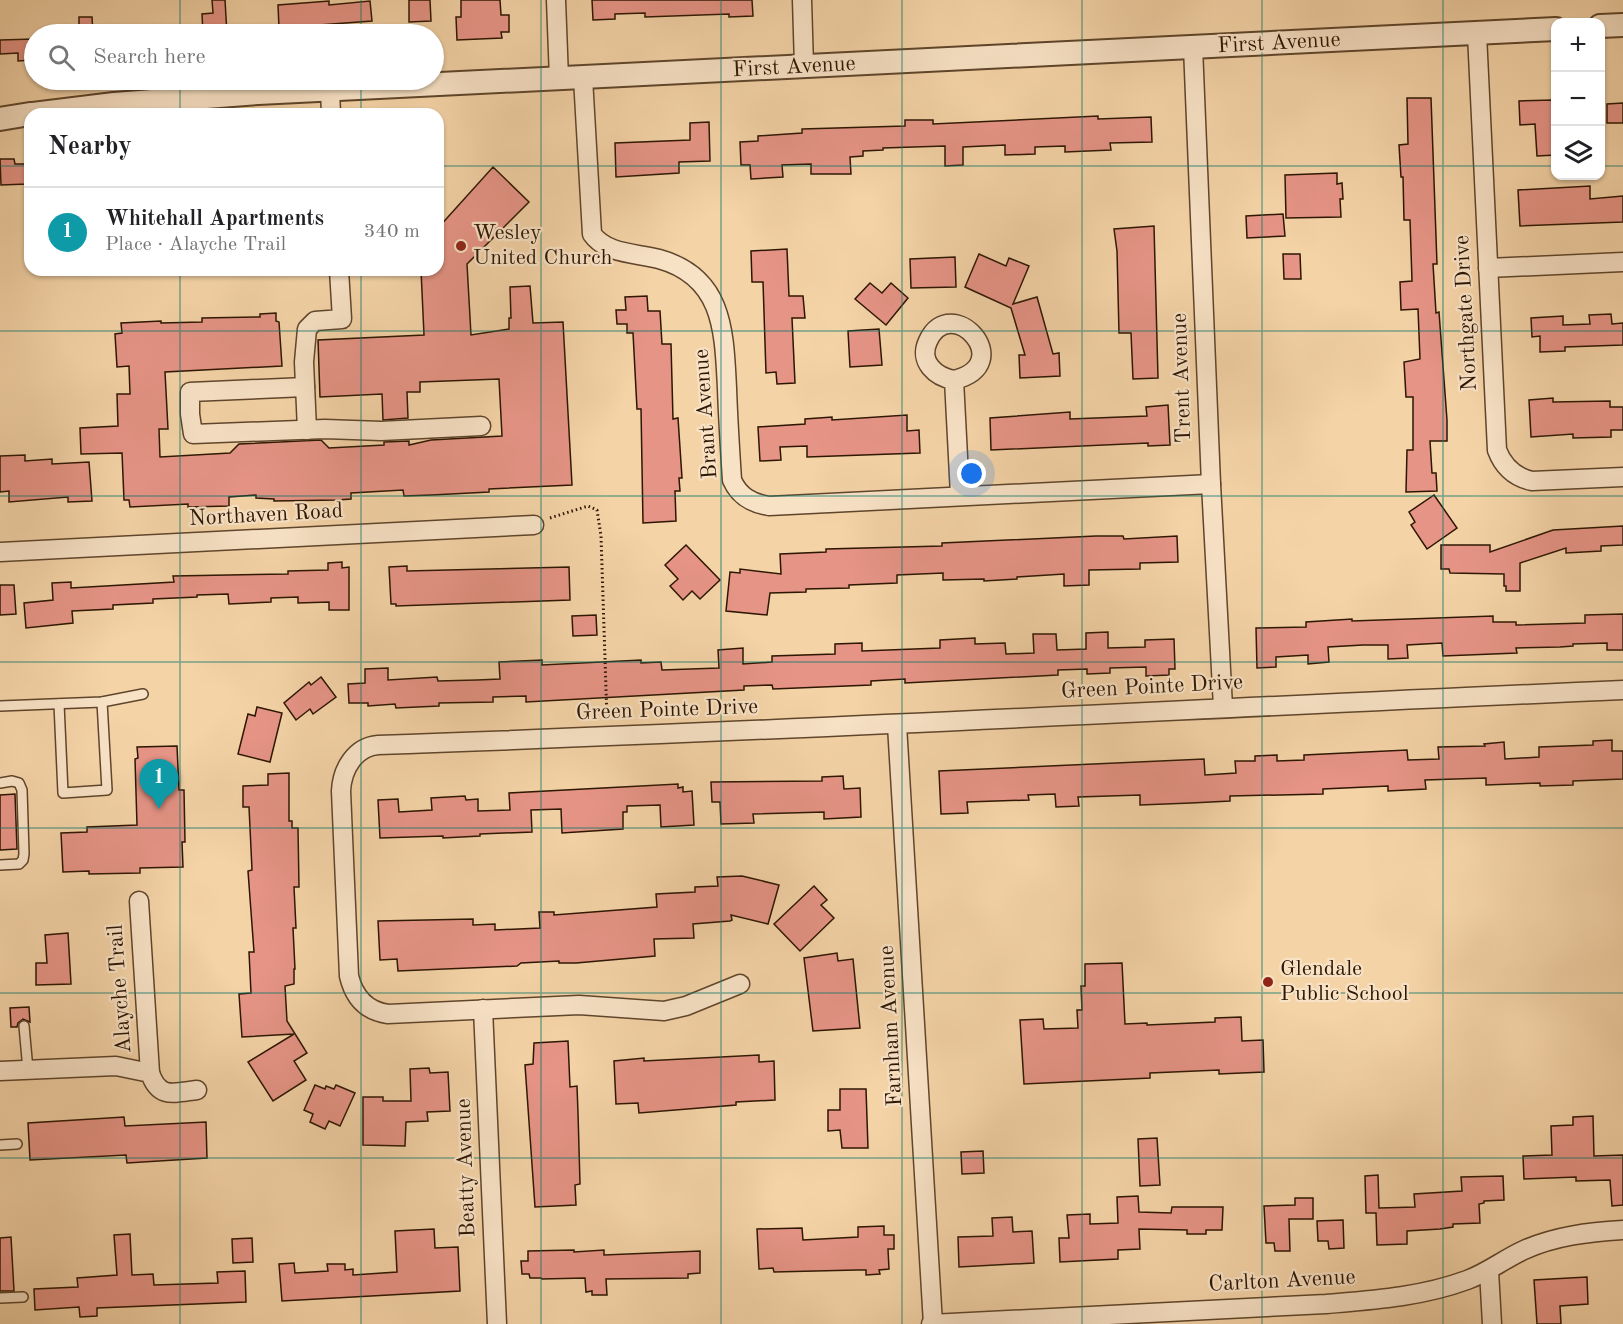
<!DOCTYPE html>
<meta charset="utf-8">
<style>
:root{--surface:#fff;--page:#f2f2f2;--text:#202124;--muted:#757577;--line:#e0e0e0;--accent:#0f766e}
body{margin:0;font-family:"Old Standard TT",serif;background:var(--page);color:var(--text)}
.controls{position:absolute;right:18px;top:18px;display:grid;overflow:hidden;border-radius:12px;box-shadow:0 2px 4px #0004}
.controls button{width:54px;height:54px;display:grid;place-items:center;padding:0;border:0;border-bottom:2px solid var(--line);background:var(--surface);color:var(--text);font:30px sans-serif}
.you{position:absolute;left:972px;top:474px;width:21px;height:21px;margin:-15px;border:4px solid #fff;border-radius:50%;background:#1a73e8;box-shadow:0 0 0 9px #1a73e833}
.badge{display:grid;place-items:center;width:39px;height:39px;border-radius:50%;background:var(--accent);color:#fff;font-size:20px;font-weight:700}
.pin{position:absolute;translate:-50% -50px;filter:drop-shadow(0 2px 3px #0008)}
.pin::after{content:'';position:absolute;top:32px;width:21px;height:18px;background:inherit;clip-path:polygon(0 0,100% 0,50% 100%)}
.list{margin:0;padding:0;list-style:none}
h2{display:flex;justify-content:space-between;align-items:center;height:78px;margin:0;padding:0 24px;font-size:26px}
h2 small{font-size:20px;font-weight:400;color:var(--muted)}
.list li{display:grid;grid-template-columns:39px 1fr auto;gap:18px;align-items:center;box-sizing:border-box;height:90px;padding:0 24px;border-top:2px solid var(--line)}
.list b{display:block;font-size:22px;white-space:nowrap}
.list p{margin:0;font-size:20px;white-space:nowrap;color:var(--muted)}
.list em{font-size:20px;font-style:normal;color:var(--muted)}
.icon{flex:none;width:33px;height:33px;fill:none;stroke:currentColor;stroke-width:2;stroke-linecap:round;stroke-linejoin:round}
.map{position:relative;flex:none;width:1623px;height:1324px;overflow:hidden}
.search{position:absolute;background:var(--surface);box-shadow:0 2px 4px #0004;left:24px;top:24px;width:420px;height:66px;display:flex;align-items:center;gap:15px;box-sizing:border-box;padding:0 21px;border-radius:33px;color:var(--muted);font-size:22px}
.panel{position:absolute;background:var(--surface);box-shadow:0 2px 4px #0004;left:24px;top:108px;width:420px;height:168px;border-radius:18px}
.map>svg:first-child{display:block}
.building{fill:#e69486;stroke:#2d1602;stroke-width:1.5}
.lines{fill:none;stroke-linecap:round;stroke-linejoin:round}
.service-casing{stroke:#5f452b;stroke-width:12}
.minor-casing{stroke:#5f452b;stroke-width:21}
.tertiary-casing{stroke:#5f452b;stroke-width:26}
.path{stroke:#2d1602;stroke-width:3;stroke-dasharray:1.5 3;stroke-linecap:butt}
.service{stroke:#f8e2c6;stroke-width:9}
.minor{stroke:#f8e2c6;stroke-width:18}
.tertiary{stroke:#f8e2c6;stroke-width:22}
.grid{fill:none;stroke:#0f766e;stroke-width:1.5;stroke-opacity:0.55}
.poi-dot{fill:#8f2418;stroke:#f8e2c6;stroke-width:2}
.labels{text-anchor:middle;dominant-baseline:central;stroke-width:4.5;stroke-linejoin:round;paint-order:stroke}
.street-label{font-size:22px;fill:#2d1602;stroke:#f8e2c6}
.poi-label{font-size:22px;fill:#2d1602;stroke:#f8e2c6;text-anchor:start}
</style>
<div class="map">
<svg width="1623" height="1324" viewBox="0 0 1623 1324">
<rect width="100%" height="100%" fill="#f4d3a7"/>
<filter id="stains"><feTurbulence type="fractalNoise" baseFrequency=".00333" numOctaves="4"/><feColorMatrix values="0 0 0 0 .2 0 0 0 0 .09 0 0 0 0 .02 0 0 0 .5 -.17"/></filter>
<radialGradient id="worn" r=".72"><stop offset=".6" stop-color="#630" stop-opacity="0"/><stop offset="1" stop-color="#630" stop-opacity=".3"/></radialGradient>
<g class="building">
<polygon points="212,0 225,0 227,34 203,34 202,14 213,13"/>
<polygon points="409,0 430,0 431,21 409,22"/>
<polygon points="461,0 500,0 501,15 509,15 509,32 501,32 502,38 457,40 456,17 461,17"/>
<polygon points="592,0 752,0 753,16 729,17 729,14 645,17 645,13 615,14 615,19 593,20"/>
<polygon points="329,1 329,5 370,1 372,21 279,28 278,5"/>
<polygon points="79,17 92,17 93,34 79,34"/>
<polygon points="34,39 32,60 18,61 18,53 0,54 0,40"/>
<polygon points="1407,98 1431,98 1437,264 1433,264 1436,313 1439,312 1447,420 1447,441 1430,441 1432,473 1436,473 1437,491 1406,492 1407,450 1413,450 1413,397 1406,397 1404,362 1420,359 1418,309 1401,310 1400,282 1412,281 1410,220 1404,220 1403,177 1401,177 1399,145 1408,144"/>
<polygon points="1553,100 1556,155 1537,156 1535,124 1520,125 1519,101"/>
<polygon points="1623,103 1623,123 1607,123 1607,104"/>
<polygon points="1098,116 1098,119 1151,117 1152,142 1110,143 1111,150 1065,152 1065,146 1035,147 1035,154 1005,155 1005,145 963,147 963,165 945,166 945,146 883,148 883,150 863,151 863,156 850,157 851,174 811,174 811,164 782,165 783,177 751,179 750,165 741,165 740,142 758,141 758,136 802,133 802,129 905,126 905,120 933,120 933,124"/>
<polygon points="709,122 710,161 679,162 679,173 616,177 615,143 690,140 690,123"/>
<polygon points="0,159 14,159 15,164 26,164 27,184 1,185"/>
<polygon points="493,167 529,202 467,264 471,335 509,329 509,318 511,318 510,287 530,286 533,323 563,322 572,485 489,489 489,492 432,495 404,496 403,490 351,493 351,499 337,500 274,501 274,499 256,498 256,495 229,497 229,506 188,507 188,504 130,507 129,500 124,500 122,453 81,454 80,428 118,426 117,394 130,394 129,366 117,367 115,334 122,333 121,323 161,321 161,323 202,322 202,318 260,317 260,314 276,313 276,321 279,322 282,366 165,372 168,429 159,429 160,457 230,453 239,444 321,440 329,448 384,445 384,442 409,441 409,445 431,440 502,436 499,379 420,382 420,392 407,392 408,418 383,420 382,394 320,397 318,340 424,335 421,270 438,270 438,228"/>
<polygon points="1337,173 1337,184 1342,183 1343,199 1340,199 1341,217 1286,218 1285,175"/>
<polygon points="1590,186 1590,199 1623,196 1623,222 1520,226 1518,190"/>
<polygon points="1283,214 1285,236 1247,238 1246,216"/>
<polygon points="1154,226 1158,378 1133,379 1131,333 1119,333 1117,251 1114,229"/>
<polygon points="787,249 789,296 803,296 805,318 792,318 795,383 777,384 776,372 766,373 763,282 752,282 751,251"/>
<polygon points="979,254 1006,266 1009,258 1029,266 1013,304 1037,297 1053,354 1059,353 1060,376 1020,378 1019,355 1025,355 1011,308 965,287"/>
<polygon points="1283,254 1300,254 1301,279 1284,279"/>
<polygon points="955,257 956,287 911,288 910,259"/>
<polygon points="870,283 882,293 891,283 908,298 886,325 855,299"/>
<polygon points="647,296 648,311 660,311 662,344 671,344 673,419 678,418 682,478 679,478 680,491 675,491 676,521 643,523 641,409 637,409 633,333 627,333 627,324 617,324 616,310 626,310 625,297"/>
<polygon points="1611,314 1612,324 1623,323 1623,345 1565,347 1565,351 1540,352 1540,336 1532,337 1531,318 1563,316 1563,325 1590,324 1589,315"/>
<polygon points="879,329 882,365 850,367 848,331"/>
<polygon points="1553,398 1553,402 1610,401 1610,407 1623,407 1623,430 1611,430 1611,437 1573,438 1573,434 1531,437 1529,400"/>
<polygon points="1168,405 1170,445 1148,446 1148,443 991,450 990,418 1070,412 1070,419 1147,416 1146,407"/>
<polygon points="907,415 907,431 919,430 920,453 807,457 807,446 780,447 781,460 760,461 758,427 805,424 805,419 832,417 832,420"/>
<polygon points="25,455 25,461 52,459 52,464 89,462 92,501 68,502 68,497 9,502 9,491 0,492 0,456"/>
<polygon points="1434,495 1457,528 1427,549 1411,525 1415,522 1409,512"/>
<polygon points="1623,526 1623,545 1601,546 1601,551 1566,553 1566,548 1520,563 1520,591 1506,591 1506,586 1504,586 1504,574 1450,573 1449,569 1441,569 1441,545 1490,545 1490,552 1553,530"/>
<polygon points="1096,536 1123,536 1124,539 1177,536 1178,562 1140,563 1140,569 1089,570 1089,585 1064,586 1064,574 1017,577 1017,579 984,581 984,579 943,580 943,573 897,575 897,583 849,585 849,588 806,589 806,592 770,593 767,615 726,611 730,572 740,573 740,569 781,574 780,554 826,552 826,549 942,546 942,543"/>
<polygon points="686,545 720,580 700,599 692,591 683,600 670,586 678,579 665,565"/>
<polygon points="342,562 342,568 349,567 349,610 329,610 329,602 298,603 298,597 271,598 271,602 229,604 228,594 197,595 197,597 153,599 153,603 113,605 113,609 72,611 73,623 26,628 24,603 53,600 52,583 71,582 71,588 174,582 173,576 288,574 288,571 328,570 328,563"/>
<polygon points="407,566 407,571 569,567 570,600 396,606 396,604 391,604 389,567"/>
<polygon points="0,585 14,585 16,614 0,615"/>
<polygon points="1623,614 1623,650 1607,650 1607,643 1573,644 1573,646 1560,647 1516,648 1517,653 1443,656 1442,643 1407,645 1408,658 1388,659 1388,645 1363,645 1328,647 1329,662 1308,664 1308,655 1276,657 1276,667 1257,668 1256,628 1306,627 1306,622 1352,619 1352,621 1493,616 1493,622 1516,622 1516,625 1585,623 1585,615"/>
<polygon points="596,615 597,635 573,636 572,616"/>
<polygon points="1108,632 1108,648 1145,647 1145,640 1174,639 1175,669 1169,669 1169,675 1146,676 1146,667 1110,668 1110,673 1087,674 1087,669 1058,670 1058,675 905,683 905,679 871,681 871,685 773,689 772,685 744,686 744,690 526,702 526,696 493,697 493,702 439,703 439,706 396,708 395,704 368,706 368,703 349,703 348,684 365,683 365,669 388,668 388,680 437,677 438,681 477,680 500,679 499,662 542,660 542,665 641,660 641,663 661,662 662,670 719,668 718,650 743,648 743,664 772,662 772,656 835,654 835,644 862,643 862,651 940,648 940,640 975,638 975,644 1005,643 1006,654 1034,653 1033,634 1056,634 1057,650 1086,649 1086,633"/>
<polygon points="321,677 336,697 313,714 310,709 296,720 284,703 309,682 311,685"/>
<polygon points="257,707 282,713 270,762 238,754 248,714 255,716"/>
<polygon points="1612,740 1612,751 1623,751 1623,779 1573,781 1573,785 1540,786 1540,783 1486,785 1486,778 1425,780 1426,789 1388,791 1388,786 1323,789 1323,794 1230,796 1230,801 1191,803 1140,805 1140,795 1078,797 1079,806 1056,807 1055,794 1028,795 1029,800 967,802 968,813 941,814 939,771 1204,759 1205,775 1236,773 1235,761 1255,761 1255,756 1277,755 1277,761 1304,760 1304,755 1407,750 1408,760 1439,759 1438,747 1485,746 1484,744 1504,742 1505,759 1539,757 1539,747 1593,745 1593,741"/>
<polygon points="177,746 179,790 184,790 185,842 182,842 183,867 140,868 140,873 89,874 89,871 63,872 61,833 87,832 87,827 137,825 135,759 138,758 137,747"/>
<polygon points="289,773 289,821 292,821 292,828 298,828 299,887 294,887 296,928 293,928 295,969 294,969 294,984 285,986 287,1021 307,1053 294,1061 306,1080 273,1101 248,1062 294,1034 242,1037 239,994 251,993 249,952 254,952 248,871 252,870 249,807 243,807 243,786 268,785 268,774"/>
<polygon points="843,776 844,789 860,788 861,817 824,819 824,812 753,814 754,823 721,824 720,802 712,802 711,782 822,781 822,777"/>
<polygon points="678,784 678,788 683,787 683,792 692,791 694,825 661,827 660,805 627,806 627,812 623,812 623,829 562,833 561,809 531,810 532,832 480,834 480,836 443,838 443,836 380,838 378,800 398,799 399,812 432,810 431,798 465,796 466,800 478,799 478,811 510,810 509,793"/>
<polygon points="15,794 17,849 0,850 0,795"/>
<polygon points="742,876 779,885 768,924 731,915 732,920 730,921 693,924 694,938 654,939 655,956 576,963 559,963 559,961 521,963 517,966 398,971 397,959 380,960 378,921 473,919 473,925 495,924 495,930 540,928 539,912 554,912 554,915 657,907 656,894 695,892 695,887 718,886 717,877"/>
<polygon points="814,886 827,900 821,905 834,918 800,951 774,924"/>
<polygon points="68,933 71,984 36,985 36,963 47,963 45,935"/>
<polygon points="837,953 838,961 853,959 860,1028 813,1031 804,958"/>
<polygon points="1122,963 1125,1024 1147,1023 1147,1025 1215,1022 1215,1018 1241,1017 1242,1041 1263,1040 1264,1072 1219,1074 1219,1070 1150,1073 1150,1078 1024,1084 1020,1020 1043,1019 1044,1029 1078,1028 1077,1010 1082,1010 1081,986 1085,986 1085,964"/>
<polygon points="29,1007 30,1022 23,1019 18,1023 17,1027 11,1027 10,1008"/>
<polygon points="568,1041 570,1087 577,1086 578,1113 580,1184 575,1185 576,1205 535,1207 525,1065 533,1064 534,1043"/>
<polygon points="759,1055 759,1062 774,1061 775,1100 736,1102 736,1105 639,1113 638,1103 616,1104 614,1061 644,1058 644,1061"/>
<polygon points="429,1068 430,1073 448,1072 450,1111 427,1112 428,1121 406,1122 405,1146 363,1145 363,1097 383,1097 383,1101 411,1101 410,1069"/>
<polygon points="315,1085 325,1089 326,1086 334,1089 336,1085 355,1093 340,1126 329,1121 325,1129 310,1122 313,1114 304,1110"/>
<polygon points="840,1089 866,1089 868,1148 842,1148 840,1130 828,1131 828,1110 840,1110"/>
<polygon points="1593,1116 1594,1156 1623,1155 1623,1205 1612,1206 1610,1180 1576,1181 1576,1177 1524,1179 1523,1156 1552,1155 1551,1126 1573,1125 1573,1117"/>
<polygon points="124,1117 125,1126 206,1122 207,1158 127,1163 126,1155 30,1160 28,1123"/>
<polygon points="1157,1138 1160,1185 1140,1186 1138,1139"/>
<polygon points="983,1151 984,1173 962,1174 961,1152"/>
<polygon points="1378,1175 1379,1208 1415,1207 1414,1194 1462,1191 1461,1177 1503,1176 1504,1200 1484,1201 1484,1203 1479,1204 1480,1223 1453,1224 1453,1227 1440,1229 1407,1231 1407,1244 1377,1245 1376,1213 1366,1213 1365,1176"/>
<polygon points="1138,1196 1139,1212 1171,1213 1172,1207 1223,1207 1222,1230 1206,1230 1206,1234 1187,1234 1187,1230 1139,1229 1140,1249 1118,1250 1118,1259 1060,1262 1059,1238 1069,1238 1067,1215 1090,1214 1090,1224 1118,1223 1117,1197"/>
<polygon points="1295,1198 1313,1198 1313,1219 1289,1219 1290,1251 1275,1251 1274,1243 1266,1243 1264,1206 1295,1205"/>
<polygon points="1012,1217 1013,1232 1032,1231 1034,1263 959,1267 958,1237 993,1236 992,1218"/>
<polygon points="1343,1220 1344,1248 1329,1249 1328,1241 1318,1241 1317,1221"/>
<polygon points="884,1226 884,1235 894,1235 894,1249 888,1249 889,1269 879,1270 880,1274 866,1275 866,1270 857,1270 774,1272 773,1268 759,1269 757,1229 802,1228 803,1240 858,1237 858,1227"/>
<polygon points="434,1229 435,1248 458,1247 460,1291 282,1301 279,1264 294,1263 295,1273 328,1271 327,1264 345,1264 345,1270 353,1269 353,1275 397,1272 395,1231"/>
<polygon points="130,1234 132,1275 153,1274 154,1285 218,1283 217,1272 245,1271 246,1302 97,1308 97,1316 80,1317 79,1307 35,1310 34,1289 78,1287 77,1278 117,1275 114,1235"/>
<polygon points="11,1237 14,1291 0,1291 0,1238"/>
<polygon points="252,1238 253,1262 233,1263 232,1239"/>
<polygon points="574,1250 574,1252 604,1250 604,1255 700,1251 700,1273 688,1274 688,1278 606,1279 607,1295 592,1295 592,1291 586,1292 585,1278 542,1279 541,1278 530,1278 529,1274 522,1274 521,1261 528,1261 528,1251"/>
<polygon points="1587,1277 1588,1304 1560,1306 1561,1324 1537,1324 1534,1280"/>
</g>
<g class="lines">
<g class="service-casing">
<g id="service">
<polyline points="59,704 63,793 107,790 102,702"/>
<polyline points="0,706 102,702 143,694"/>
<polyline points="0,783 12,781 19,783 22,790 24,854 23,860 19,864 0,865"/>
<polyline points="24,1026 28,1070"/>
<polyline points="0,1145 17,1144"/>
<polyline points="0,1298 23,1297"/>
</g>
</g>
<g class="minor-casing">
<g id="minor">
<polyline points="556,0 559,79"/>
<polyline points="802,0 804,66"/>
<path d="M1477 34 1497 450C1503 466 1514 477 1532 481L1623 477"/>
<polyline points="1193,47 1211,484 1223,707"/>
<path d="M583 78 592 234C606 254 636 253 659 259 724 277 724 332 727 388 728 419 730 449 732 480 739 496 751 503 769 506L1211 484"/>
<polyline points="330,90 331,114"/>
<polyline points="1488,268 1623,262"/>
<path d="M954 380C1019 364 951 291 928 341 918 362 936 377 954 380L960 495"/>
<polyline points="305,387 190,392 190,414 193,434 325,429 381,431 481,426"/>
<polyline points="307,430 304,362 307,329 315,321 342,319 339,270"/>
<polyline points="0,552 534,525"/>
<polyline points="897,725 933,1324"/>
<polyline points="139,901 150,1073"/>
<path d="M740 984 686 1006 664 1011 579 1005 388 1014C366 1011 354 997 349 976L341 791C342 769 355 747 378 745 793 731 1208 708 1623 690"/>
<polyline points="483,1009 497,1324"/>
<path d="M0 1071 116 1066 150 1073C159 1099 173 1093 197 1090"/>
<polyline points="1489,1271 1492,1324"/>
<path d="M931 1324 1326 1304C1373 1300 1421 1297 1467 1280 1487 1273 1504 1259 1524 1250 1555 1236 1589 1232 1623 1230"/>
</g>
</g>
<g class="tertiary-casing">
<g id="tertiary">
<polyline points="1600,26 1623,25"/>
<polyline points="33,114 114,104 258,93 1556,29"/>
<polyline points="0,119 30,114"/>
</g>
</g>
<polyline class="path" points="550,518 588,506 597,510 601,536 607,720"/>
<use href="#service" class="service"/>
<use href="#minor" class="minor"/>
<use href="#tertiary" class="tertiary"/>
</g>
<path class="grid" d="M180 0V34M361 0V34M541 0V1324M721 0V1324M902 0V1324M1082 0V1324M1262 0V1324M1443 0V1324M180 80V114M361 80V114M0 166H30M438 166H1556M1600 166H1623M180 270V1324M361 270V1324M0 331H1623M0 496H1623M0 662H1623M0 828H1623M0 993H1623M0 1158H1623"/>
<g class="poi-dot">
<circle cx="461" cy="246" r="6"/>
<circle cx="1268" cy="982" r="6"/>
</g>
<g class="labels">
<g class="street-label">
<text transform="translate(1279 43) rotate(-3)">First Avenue</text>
<text transform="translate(794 67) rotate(-3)">First Avenue</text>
<text transform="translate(1466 313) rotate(-93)">Northgate Drive</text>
<text transform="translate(1182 378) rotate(-92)">Trent Avenue</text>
<text transform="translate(706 414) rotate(-94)">Brant Avenue</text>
<text transform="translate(266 515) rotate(-3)">Northaven Road</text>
<text transform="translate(1152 687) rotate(-3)">Green Pointe Drive</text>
<text transform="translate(667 710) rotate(-2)">Green Pointe Drive</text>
<text transform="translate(120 989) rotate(-94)">Alayche Trail</text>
<text transform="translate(891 1026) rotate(-93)">Farnham Avenue</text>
<text transform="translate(466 1168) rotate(-92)">Beatty Avenue</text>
<text transform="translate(1282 1281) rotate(-3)">Carlton Avenue</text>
</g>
<g class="poi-label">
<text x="473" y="233">Wesley<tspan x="473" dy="25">United Church</tspan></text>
<text x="1280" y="969">Glendale<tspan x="1280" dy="25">Public School</tspan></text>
</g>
</g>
<rect width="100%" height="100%" filter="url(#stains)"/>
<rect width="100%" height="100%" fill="url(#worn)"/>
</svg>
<div class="controls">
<button>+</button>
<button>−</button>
<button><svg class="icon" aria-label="layers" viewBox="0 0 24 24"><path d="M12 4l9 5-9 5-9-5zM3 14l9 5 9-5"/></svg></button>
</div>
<div class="you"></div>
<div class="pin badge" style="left:159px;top:809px;background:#0f9aa8">1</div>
<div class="search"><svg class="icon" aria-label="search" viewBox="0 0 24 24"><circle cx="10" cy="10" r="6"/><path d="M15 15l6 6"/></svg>Search here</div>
<section class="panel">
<h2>Nearby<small></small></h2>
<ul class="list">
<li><span class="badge" style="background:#0f9aa8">1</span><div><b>Whitehall Apartments</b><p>Place · Alayche Trail</p></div><em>340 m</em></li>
</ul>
</section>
</div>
